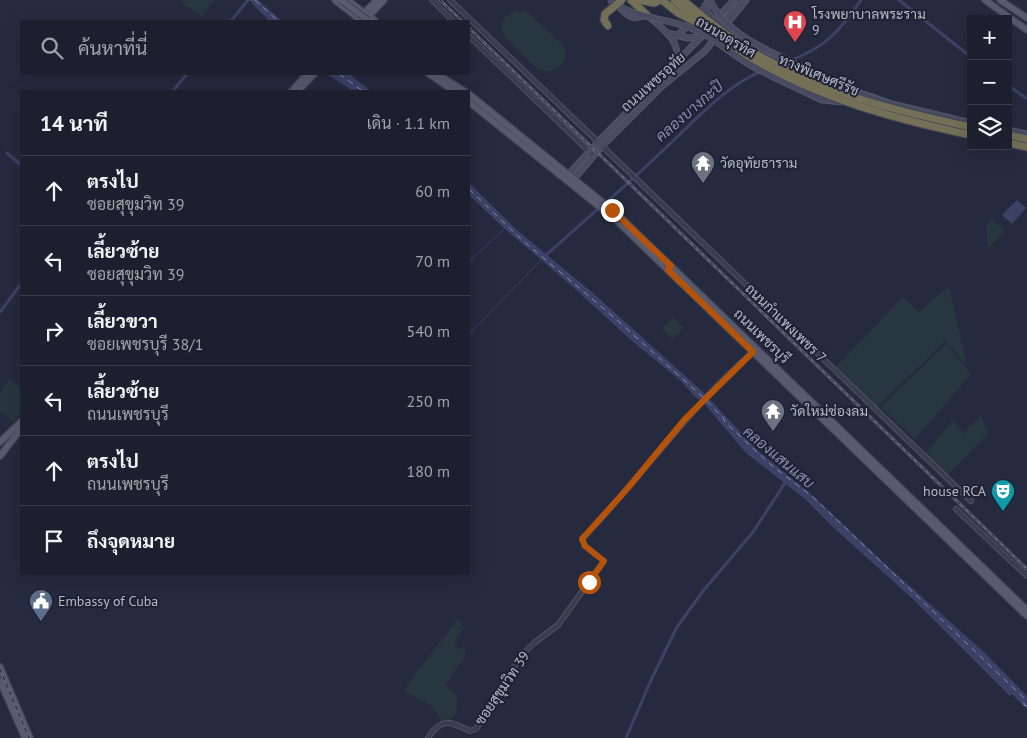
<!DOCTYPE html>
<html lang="th">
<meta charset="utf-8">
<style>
:root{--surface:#1c202e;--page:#292d3a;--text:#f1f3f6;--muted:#a0a3aa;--line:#3a3e4a}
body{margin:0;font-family:"PT Sans",Sarabun,sans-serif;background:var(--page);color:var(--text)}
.controls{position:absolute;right:15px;top:15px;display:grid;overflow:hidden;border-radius:0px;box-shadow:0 5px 20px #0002}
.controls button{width:45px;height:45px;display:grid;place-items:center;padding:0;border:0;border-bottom:1px solid var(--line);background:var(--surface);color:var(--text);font:25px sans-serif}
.stop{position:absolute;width:15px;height:15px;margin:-11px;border:4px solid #b45309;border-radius:50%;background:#fff}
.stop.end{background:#b45309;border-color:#fff;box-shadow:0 1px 5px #0008}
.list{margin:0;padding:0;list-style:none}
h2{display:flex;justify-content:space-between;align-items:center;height:65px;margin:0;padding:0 20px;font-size:21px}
h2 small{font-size:16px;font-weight:400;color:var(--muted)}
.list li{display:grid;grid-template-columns:32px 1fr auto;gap:15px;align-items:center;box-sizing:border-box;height:70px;padding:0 20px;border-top:1px solid var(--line)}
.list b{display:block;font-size:19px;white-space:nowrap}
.list p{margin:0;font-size:16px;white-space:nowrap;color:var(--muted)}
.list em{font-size:16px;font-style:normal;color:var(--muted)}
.icon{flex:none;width:28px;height:28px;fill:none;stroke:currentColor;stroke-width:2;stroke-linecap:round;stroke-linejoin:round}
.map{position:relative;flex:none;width:1027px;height:738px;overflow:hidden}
.search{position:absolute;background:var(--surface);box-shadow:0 5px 20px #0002;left:20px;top:20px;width:450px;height:55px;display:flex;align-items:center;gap:12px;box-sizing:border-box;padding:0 18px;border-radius:0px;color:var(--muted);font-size:19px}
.panel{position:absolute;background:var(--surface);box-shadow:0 5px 20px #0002;left:20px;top:90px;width:450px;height:485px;border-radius:0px}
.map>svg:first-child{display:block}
.green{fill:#28363f}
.water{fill:#3c4266}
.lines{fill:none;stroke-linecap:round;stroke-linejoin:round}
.stream{stroke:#3c4266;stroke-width:1}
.canal{stroke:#3c4266;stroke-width:3}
.ferry{stroke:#868db3;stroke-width:1;stroke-dasharray:6 5;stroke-linecap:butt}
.tertiary-casing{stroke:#555869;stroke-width:6}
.secondary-casing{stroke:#555869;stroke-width:7}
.primary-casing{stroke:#434657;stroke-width:8}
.motorway-casing{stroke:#424556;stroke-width:9}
.tertiary{stroke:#3a3d4e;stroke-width:4.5}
.secondary{stroke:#484b61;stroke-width:5}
.primary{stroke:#585b6e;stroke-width:5.5}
.motorway{stroke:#747057;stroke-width:7}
.rail-casing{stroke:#5c5f75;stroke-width:3}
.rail{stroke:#1f2233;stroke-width:1;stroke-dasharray:4;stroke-linecap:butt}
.secondary-bridge-casing{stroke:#555869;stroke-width:7;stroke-linecap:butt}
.primary-bridge-casing{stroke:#434657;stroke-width:8;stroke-linecap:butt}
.motorway-bridge-casing{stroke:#424556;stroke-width:9;stroke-linecap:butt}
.secondary-bridge{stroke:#484b61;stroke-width:5}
.primary-bridge{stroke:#585b6e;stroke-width:5.5}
.motorway-bridge{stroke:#747057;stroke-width:7}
.route{stroke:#b45309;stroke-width:6}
.labels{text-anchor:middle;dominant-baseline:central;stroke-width:4;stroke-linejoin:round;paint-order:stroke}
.poi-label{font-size:14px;fill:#b6b8c9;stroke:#1f2233;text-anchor:start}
.street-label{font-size:14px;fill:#b6b8c9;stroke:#1f2233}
.water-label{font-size:15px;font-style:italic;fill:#868db3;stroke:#1f2233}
</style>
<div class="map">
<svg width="1027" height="738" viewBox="0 0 1027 738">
<rect width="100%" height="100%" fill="#262a3e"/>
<g class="green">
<polygon points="181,0 214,0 202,17 180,2"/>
<path d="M515 11H525L530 14 563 45C567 51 567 57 562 63 558 69 552 72 545 71 536 70 530 61 523 55 510 42 486 23 515 11Z"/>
<polygon points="992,219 1005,231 988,249 986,225"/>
<polygon points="949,286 967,365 945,341 877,407 836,367 903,297 919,312"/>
<polygon points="673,317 684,327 673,339 662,329"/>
<polygon points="946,344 971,374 915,439 880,407"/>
<polygon points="9,379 21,388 21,412 13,422 0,411 0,393"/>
<polygon points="981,415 988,434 948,475 926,453 953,420 963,434"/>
<polygon points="458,619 464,628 454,643 457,647 465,650 465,657 445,685 457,696 456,714 450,720 441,720 432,706 404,691 414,676"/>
</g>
<g class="water">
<polygon points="249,0 258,0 282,21 269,21"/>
<polygon points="327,74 349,74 371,91 353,91"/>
<polygon points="469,183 517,230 594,294 703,392 757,450 813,496 894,572 985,653 1027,696 1027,709 1012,694 1010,696 915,601 834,528 805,499 746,453 701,400 696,398 680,380 633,342 573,287 504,228 469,195"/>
<polygon points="1017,200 1026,208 1012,224 1002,215"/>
</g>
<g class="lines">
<g class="stream">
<polyline points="469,262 505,228"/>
<polyline points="469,334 542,259"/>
</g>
<g class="canal">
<polyline points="899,0 971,57"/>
<polyline points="231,21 248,0"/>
<path d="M789 61C826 47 839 32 861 0"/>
<polyline points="1008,85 1027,99"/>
<polyline points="173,91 187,74"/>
<polyline points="7,153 21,165"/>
<path d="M605 203C629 183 651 162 674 140 703 112 731 82 769 68"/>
<polyline points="545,256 600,207"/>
<polyline points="0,312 21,284"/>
<polyline points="626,738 652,678 677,627 703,591 753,532 787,480"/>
</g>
<g class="ferry">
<polyline points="255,0 278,21"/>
<polyline points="339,74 363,91"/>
<polyline points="469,189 522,240 609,313 704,398"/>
<polyline points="707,401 720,415 723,417 725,422 771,465 812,496 1024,698 1024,705 1027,706"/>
</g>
<g class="tertiary-casing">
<g id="tertiary">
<polyline points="432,0 453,21"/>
<polyline points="450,0 598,142"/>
<polyline points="469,36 594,156"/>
<polyline points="602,146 971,501"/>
<polyline points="956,509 1027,576"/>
<path d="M428 738C441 717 449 721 470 731L476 729 520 657 534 643 558 625 604 561 585 546 582 539C641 478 689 407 754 351"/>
</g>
</g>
<g class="secondary-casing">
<g id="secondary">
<path d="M707 5V12L712 18C750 51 809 76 856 91"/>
<path d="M619 7C630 18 632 20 647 15 659 26 684 42 675 61"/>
<polyline points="704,17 703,9 709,0"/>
<polyline points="722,23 740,4"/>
<polyline points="710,26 734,0"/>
<polyline points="667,33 688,38 701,37"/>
<polyline points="675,36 680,33 694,19"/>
<polyline points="811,71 838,83"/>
<polyline points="855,91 892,104 971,123"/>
<polyline points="805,92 822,100 843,102"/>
<polyline points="1008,130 1027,134"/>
<polyline points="567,176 598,142 705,33"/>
<polyline points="574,179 602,146 661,87 705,51 746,0"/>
</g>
</g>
<g class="primary-casing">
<g id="primary">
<polyline points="335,0 362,21"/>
<polyline points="347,0 375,21"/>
<polyline points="985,0 1027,30"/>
<polyline points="1000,0 1027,18"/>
<polyline points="363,14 377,0"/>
<polyline points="367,18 384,0"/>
<polyline points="429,74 454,91"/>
<polyline points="437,74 464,91"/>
<polyline points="292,91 307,74"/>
<polyline points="298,91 314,74"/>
<polyline points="469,94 617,214 1027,610"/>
<polyline points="469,102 616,220 1027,616"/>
<polyline points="0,442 21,422"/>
<polyline points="0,456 21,429"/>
<polyline points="0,667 30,738"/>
<polyline points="0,681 25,738"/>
</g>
</g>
<g class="motorway-casing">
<g id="motorway">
<polyline points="631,0 647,15"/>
<polyline points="639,0 654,3 661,0"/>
<polyline points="1008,135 1027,139"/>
<polyline points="1008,143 1027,147"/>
</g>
</g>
<use href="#tertiary" class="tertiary"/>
<use href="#secondary" class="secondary"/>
<use href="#primary" class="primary"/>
<use href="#motorway" class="motorway"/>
<g class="rail-casing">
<g id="rail">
<polyline points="440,0 462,21"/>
<polyline points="469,28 1027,569"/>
<polyline points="0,669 29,738"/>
</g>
</g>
<use href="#rail" class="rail"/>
<g class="secondary-bridge-casing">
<g id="secondary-bridge">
<path d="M610 0C633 19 661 17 688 27 710 35 728 51 747 63 765 74 786 83 805 92"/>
<path d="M710 0C727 37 776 54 811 71"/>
</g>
</g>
<g class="primary-bridge-casing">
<polyline id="primary-bridge" points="341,0 369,21"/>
</g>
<g class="motorway-bridge-casing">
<g id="motorway-bridge">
<polyline points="662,0 678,13 699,24"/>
<path d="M674 0C699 21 723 40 750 57 817 98 895 119 971 135"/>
<path d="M683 0C705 19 728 37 753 52 819 92 896 111 971 127"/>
<polyline points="608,26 604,20 605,14 622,0"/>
</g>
</g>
<use href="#secondary-bridge" class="secondary-bridge"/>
<use href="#primary-bridge" class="primary-bridge"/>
<use href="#motorway-bridge" class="motorway-bridge"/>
</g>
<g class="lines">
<polyline class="route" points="589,582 604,561 585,546 582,539 627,489 685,419 753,352 668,270 671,266 612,210"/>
</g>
<defs>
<g id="hospital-pin" transform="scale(1.25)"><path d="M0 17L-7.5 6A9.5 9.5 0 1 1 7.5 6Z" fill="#e0444e" stroke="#1f2233"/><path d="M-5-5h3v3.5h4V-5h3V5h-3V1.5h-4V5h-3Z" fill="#fff"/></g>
<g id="temple-pin" transform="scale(1.25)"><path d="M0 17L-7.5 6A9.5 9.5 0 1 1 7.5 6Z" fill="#6b7280" stroke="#1f2233"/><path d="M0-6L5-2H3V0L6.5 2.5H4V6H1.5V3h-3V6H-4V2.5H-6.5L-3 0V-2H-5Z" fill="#fff"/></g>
<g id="theatre-pin" transform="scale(1.25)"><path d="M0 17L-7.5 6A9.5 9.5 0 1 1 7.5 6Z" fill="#0f9aa8" stroke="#1f2233"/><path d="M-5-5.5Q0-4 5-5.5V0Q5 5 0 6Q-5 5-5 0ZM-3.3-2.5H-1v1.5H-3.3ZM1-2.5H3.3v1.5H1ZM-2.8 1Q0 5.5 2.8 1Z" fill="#fff"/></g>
<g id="civic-pin" transform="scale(1.25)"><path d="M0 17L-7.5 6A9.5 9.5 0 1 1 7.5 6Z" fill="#5c6f8a" stroke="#1f2233"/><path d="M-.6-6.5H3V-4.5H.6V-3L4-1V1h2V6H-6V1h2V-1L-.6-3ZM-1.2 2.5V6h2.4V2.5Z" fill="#fff"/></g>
</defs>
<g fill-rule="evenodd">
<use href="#hospital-pin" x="795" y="22"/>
<use href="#temple-pin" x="703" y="163"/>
<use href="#temple-pin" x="773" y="411"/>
<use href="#theatre-pin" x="1003" y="491"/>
<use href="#civic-pin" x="41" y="601"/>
</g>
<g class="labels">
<g class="poi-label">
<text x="812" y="14">โรงพยาบาลพระราม<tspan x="812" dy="16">9</tspan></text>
<text x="720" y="163">วัดอุทัยธาราม</text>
<text x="790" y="411">วัดใหม่ช่องลม</text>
<text x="986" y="491" text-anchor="end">house RCA</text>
<text x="58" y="601">Embassy of Cuba</text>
</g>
<g class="street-label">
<text transform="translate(726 37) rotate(31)">ถนนจตุรทิศ</text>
<text transform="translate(819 75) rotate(23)">ทางพิเศษศรีรัช</text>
<text transform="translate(653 82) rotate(-42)">ถนนเพชรอุทัย</text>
<text transform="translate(786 323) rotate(44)">ถนนกำแพงเพชร 7</text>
<text transform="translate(762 336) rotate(44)">ถนนเพชรบุรี</text>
<text transform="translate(502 688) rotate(-56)">ซอยสุขุมวิท 39</text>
</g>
<g class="water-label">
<text transform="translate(689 111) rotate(-41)">คลองบางกะปิ</text>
<text transform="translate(779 457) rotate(40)">คลองแสนแสบ</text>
</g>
</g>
</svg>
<div class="controls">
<button>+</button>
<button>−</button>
<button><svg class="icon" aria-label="layers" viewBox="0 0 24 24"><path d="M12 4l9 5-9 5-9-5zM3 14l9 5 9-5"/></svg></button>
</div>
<div class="stop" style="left:589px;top:582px"></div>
<div class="stop end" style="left:612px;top:210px"></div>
<div class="search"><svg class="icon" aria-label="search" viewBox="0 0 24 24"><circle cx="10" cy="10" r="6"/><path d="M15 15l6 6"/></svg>ค้นหาที่นี่</div>
<section class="panel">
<h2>14 นาที<small>เดิน · 1.1 km</small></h2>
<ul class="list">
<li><svg class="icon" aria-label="ahead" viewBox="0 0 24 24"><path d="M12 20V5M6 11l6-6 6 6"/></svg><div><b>ตรงไป</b><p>ซอยสุขุมวิท 39</p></div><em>60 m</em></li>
<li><svg class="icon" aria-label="left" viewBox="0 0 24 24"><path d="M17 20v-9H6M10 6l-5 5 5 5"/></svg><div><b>เลี้ยวซ้าย</b><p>ซอยสุขุมวิท 39</p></div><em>70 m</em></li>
<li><svg class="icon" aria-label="right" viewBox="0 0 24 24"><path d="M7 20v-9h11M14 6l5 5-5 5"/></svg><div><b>เลี้ยวขวา</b><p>ซอยเพชรบุรี 38/1</p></div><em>540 m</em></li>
<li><svg class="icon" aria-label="left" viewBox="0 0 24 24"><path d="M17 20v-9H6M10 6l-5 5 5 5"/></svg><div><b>เลี้ยวซ้าย</b><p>ถนนเพชรบุรี</p></div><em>250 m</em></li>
<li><svg class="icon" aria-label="ahead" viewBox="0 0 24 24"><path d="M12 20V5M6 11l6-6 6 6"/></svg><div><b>ตรงไป</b><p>ถนนเพชรบุรี</p></div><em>180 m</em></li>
<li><svg class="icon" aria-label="arrive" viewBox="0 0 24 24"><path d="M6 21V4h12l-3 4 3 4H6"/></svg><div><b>ถึงจุดหมาย</b></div></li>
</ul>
</section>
</div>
